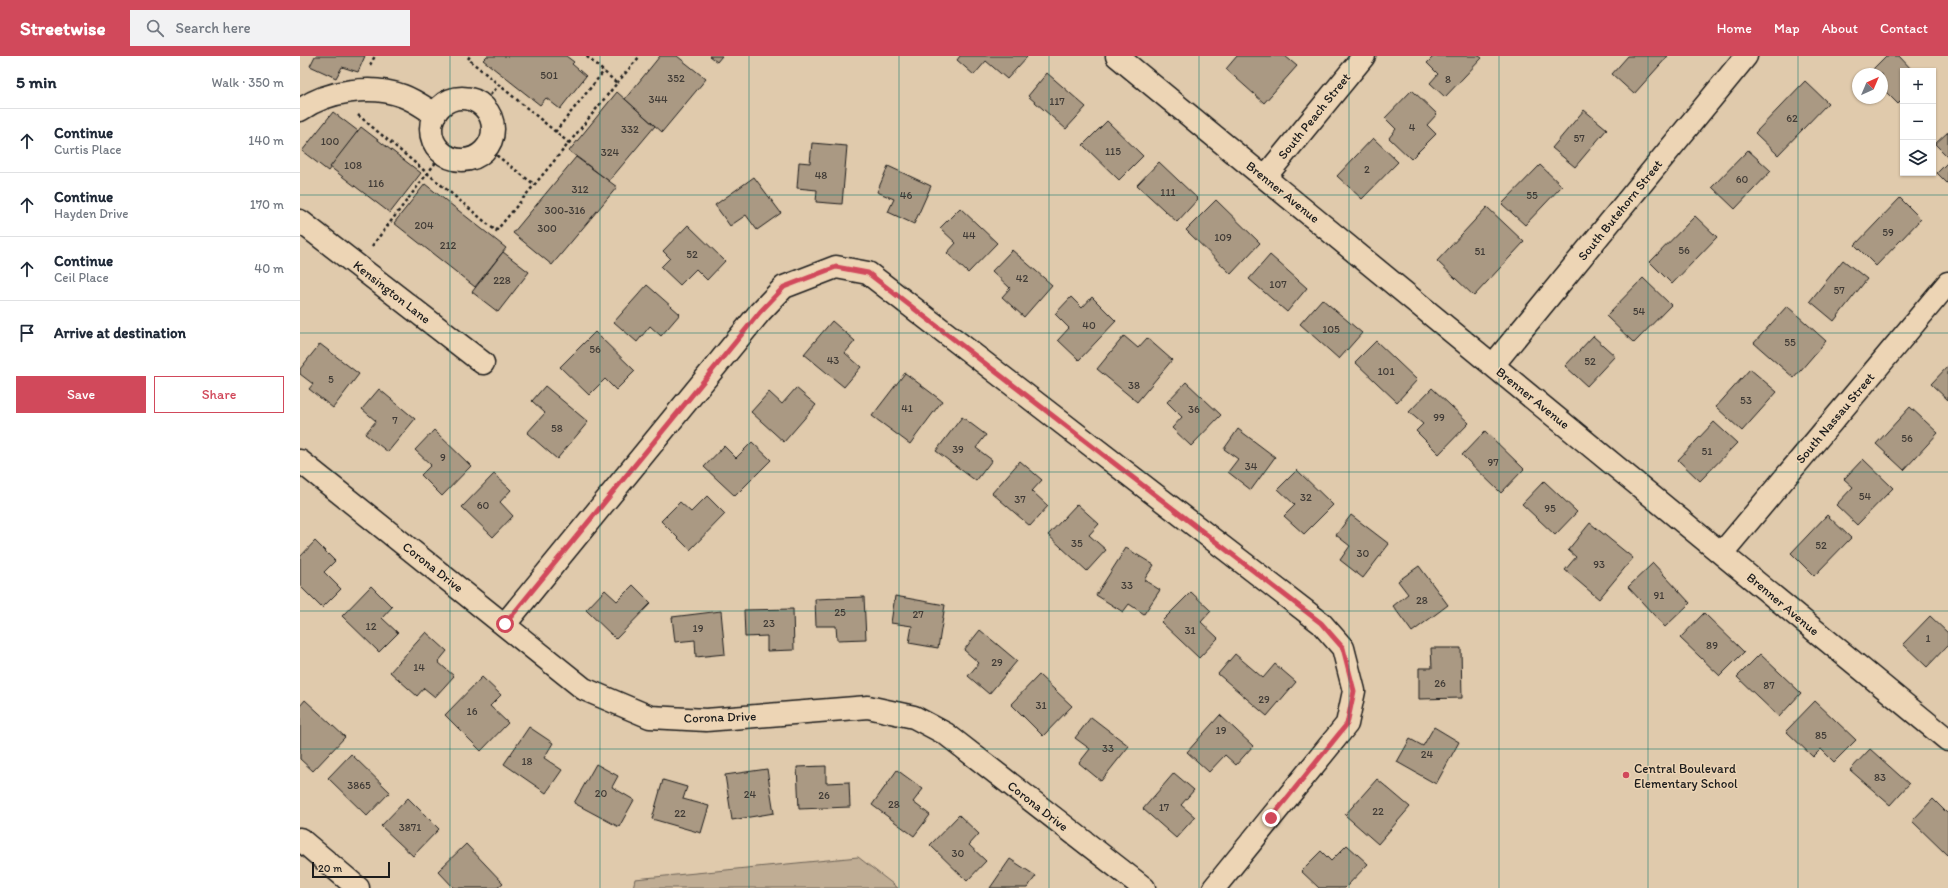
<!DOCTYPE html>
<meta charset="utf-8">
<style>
:root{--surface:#fff;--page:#f2f2f3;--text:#1f2937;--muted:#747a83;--line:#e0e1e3;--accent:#d1495b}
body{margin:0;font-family:Itim,sans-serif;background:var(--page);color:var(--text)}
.controls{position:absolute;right:12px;top:12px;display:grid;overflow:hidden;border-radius:0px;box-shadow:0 1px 3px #0004}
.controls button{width:36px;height:36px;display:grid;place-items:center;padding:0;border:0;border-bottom:1px solid var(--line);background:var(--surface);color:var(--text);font:20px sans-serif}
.compass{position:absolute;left:1552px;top:12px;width:36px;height:36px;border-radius:50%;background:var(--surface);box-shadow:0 1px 3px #0004;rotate:44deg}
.scale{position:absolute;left:12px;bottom:10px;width:78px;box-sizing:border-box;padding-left:4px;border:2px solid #1c1c1c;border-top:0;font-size:11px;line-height:14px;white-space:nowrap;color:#1c1c1c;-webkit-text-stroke:3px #edd5b5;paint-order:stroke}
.stop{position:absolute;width:12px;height:12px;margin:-9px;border:3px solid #d1495b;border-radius:50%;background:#fff}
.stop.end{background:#d1495b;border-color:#fff;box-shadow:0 1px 4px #0008}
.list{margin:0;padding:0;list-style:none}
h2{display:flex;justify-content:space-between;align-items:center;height:52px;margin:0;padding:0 16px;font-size:17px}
h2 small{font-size:13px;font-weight:400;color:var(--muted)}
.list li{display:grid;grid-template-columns:26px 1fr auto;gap:12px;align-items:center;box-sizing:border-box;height:64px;padding:0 16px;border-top:1px solid var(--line)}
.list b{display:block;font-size:15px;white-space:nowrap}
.list p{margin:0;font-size:13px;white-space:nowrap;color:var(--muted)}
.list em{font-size:13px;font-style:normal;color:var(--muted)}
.actions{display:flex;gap:8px;padding:12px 16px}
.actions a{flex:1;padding:9px 0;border:1px solid var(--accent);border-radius:0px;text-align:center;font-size:14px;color:var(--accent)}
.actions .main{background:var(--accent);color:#fff}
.icon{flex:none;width:22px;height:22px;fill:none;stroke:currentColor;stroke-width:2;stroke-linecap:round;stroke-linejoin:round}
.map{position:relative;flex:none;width:1648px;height:832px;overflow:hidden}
header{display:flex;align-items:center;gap:24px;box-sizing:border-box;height:56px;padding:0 20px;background:var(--accent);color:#fff}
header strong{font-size:19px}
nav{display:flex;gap:22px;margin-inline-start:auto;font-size:14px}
.search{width:280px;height:36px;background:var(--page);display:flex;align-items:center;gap:10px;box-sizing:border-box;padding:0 14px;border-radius:0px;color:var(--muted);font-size:15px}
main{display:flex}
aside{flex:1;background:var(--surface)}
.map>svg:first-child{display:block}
.green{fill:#c0ad94;stroke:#6e6458}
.building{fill:#aa9983;stroke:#1c1c1c}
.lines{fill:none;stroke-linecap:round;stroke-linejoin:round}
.minor-casing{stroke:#1c1c1c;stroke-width:25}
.path{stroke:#1c1c1c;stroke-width:2.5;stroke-dasharray:3 3;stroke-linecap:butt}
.minor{stroke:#edd5b5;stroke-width:22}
.route{stroke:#d1495b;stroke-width:5}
.grid{fill:none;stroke:#0f766e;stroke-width:1;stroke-opacity:0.55}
.poi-dot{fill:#d1495b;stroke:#edd5b5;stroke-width:1.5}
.labels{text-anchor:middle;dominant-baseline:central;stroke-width:3;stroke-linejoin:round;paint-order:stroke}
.number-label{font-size:11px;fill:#403b36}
.street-label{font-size:13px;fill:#1c1c1c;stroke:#edd5b5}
.poi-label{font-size:13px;fill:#1c1c1c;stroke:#edd5b5;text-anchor:start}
</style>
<header>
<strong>Streetwise</strong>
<div class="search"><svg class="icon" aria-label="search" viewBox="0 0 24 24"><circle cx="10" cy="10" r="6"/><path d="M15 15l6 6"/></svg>Search here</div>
<nav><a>Home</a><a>Map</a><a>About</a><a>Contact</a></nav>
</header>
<main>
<aside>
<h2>5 min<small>Walk · 350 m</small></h2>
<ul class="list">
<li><svg class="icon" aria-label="ahead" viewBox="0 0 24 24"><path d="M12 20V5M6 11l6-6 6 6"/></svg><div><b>Continue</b><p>Curtis Place</p></div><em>140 m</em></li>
<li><svg class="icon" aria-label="ahead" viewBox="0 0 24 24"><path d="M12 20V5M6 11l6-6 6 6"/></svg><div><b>Continue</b><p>Hayden Drive</p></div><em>170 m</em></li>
<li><svg class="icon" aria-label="ahead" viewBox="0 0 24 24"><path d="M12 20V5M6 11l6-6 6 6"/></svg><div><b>Continue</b><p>Ceil Place</p></div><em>40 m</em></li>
<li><svg class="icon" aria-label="arrive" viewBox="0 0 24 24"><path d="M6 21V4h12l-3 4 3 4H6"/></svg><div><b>Arrive at destination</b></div></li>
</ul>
<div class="actions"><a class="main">Save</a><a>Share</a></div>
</aside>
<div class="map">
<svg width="1648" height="832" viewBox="0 0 1648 832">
<rect width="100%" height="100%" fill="#e0caac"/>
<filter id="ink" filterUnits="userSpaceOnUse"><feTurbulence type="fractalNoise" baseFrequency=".025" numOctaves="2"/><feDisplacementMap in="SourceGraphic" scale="8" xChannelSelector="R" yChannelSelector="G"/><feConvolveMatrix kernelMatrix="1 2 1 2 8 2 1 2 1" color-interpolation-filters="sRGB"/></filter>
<g filter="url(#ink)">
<polygon class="green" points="558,801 598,832 333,832 335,823"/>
<g class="building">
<polygon points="15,0 65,0 58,16 42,11 36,22 10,10"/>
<polygon points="187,0 266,0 274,6 272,8 286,20 260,53 246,42 240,49 183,4"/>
<polygon points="360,0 377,0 406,23 362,76 325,43"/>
<polygon points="409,0 422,0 417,6"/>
<polygon points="660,0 726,0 727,1 707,23 686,5 674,19 657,4"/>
<polygon points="937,0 985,0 997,10 964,47 926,13"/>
<polygon points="1134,0 1179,0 1182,2 1145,41 1130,27 1138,18 1127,7"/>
<polygon points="1328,0 1368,0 1334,38 1312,18"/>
<polygon points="1586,0 1599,0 1613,15 1603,15 1603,43 1598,48 1582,32 1582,18 1568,18"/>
<polygon points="747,17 786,51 766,73 728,40"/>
<polygon points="1505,25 1528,47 1478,99 1455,77"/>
<polygon points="1112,34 1137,58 1127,69 1136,78 1111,103 1089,82 1096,73 1085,62"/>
<polygon points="317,36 355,70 309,125 269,95"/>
<polygon points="1284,54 1307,73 1275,111 1252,92"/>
<polygon points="33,56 58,75 28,115 2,95"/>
<polygon points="807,65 843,100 819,124 783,89"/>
<polygon points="61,71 121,117 90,157 30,111"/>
<polygon points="1648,76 1648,101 1635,88"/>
<polygon points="1073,82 1098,106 1062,143 1037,120"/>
<polygon points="512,87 547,90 542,148 516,146 517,134 497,132 499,106 510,107"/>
<polygon points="1448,94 1471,115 1435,153 1412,131"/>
<polygon points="276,101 317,131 252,209 213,177"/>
<polygon points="859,106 898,143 877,166 837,129"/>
<polygon points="1648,106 1648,128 1637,117"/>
<polygon points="1240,109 1262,130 1225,169 1202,148"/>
<polygon points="588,110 631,130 614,168 588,156 594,143 577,136"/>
<polygon points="454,121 481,157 457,174 446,159 430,170 415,149"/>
<polygon points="125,128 206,192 175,231 94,167"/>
<polygon points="1600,142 1621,163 1576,210 1555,189"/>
<polygon points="916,144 960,187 931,218 886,174"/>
<polygon points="1187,151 1224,186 1174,240 1137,205"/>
<polygon points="660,152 697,187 668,217 647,197 656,187 640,172"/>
<polygon points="1395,160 1417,181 1372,228 1350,206"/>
<polygon points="388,169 425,205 407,224 396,213 380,229 361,211 370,202 363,195"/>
<polygon points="712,194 752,229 724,261 702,241 710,232 692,215"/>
<polygon points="203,196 229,216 198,256 172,236"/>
<polygon points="970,199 1007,232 987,256 949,223"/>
<polygon points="1543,204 1567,223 1534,265 1510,245"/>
<polygon points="1343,222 1371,249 1334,287 1306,260"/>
<polygon points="347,229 380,258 361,280 350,270 337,286 314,266"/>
<polygon points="771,241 782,252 792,241 816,265 779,304 758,284 769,272 755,258"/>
<polygon points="1022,243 1062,277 1039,303 1000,268"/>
<polygon points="1487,250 1526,285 1494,322 1454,287"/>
<polygon points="532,265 555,285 545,297 561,311 544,331 504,298"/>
<polygon points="295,276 335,315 316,334 305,323 289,339 260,311"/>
<polygon points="824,280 838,292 847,282 872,304 837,346 797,313"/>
<polygon points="1293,280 1315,300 1287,330 1265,310"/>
<polygon points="1076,285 1117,324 1097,346 1055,306"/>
<polygon points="20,288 59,318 33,352 9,333 13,328 0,318 0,313"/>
<polygon points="1648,310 1648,344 1631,328"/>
<polygon points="1450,313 1477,336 1442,375 1416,351"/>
<polygon points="605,317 642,345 610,388 572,360"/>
<polygon points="886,326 921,359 891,390 872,372 882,361 867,346"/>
<polygon points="245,330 288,366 257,403 227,377 245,357 232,345"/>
<polygon points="496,332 516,349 484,386 451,356 469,336 482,348"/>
<polygon points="1132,332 1169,367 1139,398 1116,375 1123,368 1109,356"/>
<polygon points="79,333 115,363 88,396 65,378 76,365 62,353"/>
<polygon points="1610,351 1638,377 1604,414 1576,388"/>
<polygon points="662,361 686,379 676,392 692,404 676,425 636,395"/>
<polygon points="1414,366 1437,387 1400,425 1378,404"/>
<polygon points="938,373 975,401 951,434 928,416 938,403 924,393"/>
<polygon points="134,374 171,410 142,440 121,419 131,409 115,394"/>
<polygon points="1185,375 1224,413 1201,437 1162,399"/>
<polygon points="452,386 471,404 435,440 404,411 424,390 436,402"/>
<polygon points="1563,403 1593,432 1557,469 1536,449 1553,431 1544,423"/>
<polygon points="720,405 742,424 732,435 748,450 730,470 692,437"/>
<polygon points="997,414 1033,449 1004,478 984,460 995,449 978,433"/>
<polygon points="194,418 211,434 200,446 213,460 193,481 162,451"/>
<polygon points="1244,425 1277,456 1255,479 1222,448"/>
<polygon points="407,440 425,458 390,494 361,465 380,446 391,456"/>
<polygon points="777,448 799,468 789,479 806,494 787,515 748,479"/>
<polygon points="1051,459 1089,488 1063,522 1040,504 1050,490 1036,479"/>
<polygon points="1527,459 1551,482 1514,520 1491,497"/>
<polygon points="1290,467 1333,502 1299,543 1265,514 1276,501 1268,494"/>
<polygon points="15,485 35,505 24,516 41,533 22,552 0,530 0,501"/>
<polygon points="826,492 854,509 844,524 860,534 844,558 829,548 823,556 796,539"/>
<polygon points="1353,507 1390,547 1365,571 1328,531"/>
<polygon points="1119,510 1148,549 1112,576 1093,550 1108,538 1098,525"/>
<polygon points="333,529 351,547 316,583 286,554 305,534 317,545"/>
<polygon points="71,530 92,551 82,562 98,577 79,596 42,560"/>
<polygon points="891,536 911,555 901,566 918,582 899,602 861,566"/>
<polygon points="595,540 645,549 638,592 609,587 612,570 591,567"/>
<polygon points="564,541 566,583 537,584 536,570 516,570 515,543"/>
<polygon points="493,553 494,594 467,595 467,580 445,581 444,554"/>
<polygon points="421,555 425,598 396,601 395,584 375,586 372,561"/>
<polygon points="1404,557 1444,596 1420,620 1380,582"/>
<polygon points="1630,560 1648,577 1648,589 1627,611 1603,588"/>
<polygon points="680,574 717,605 689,638 668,620 679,607 664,594"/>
<polygon points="126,576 147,595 138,606 154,620 135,641 124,632 117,640 90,616"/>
<polygon points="1131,592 1161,592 1162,642 1119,643 1119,612 1132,612"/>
<polygon points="935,598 963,622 975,608 996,626 967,660 918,618"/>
<polygon points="1460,598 1501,637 1479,661 1437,621"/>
<polygon points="739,619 772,650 743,680 711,648"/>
<polygon points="182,621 201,639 190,650 208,667 181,695 145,659"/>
<polygon points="5,644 45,681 13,715 0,703 0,650"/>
<polygon points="1515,645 1556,684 1534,706 1521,693 1513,701 1486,675"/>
<polygon points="920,659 953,690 936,709 925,699 909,716 887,696"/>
<polygon points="791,661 829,690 801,725 779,707 790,693 775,682"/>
<polygon points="229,671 253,687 244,702 262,714 246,737 204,708"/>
<polygon points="1134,671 1159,686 1136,728 1097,706 1110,683 1123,690"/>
<polygon points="1570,693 1609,728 1590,749 1550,714"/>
<polygon points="51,698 90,736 67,760 28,722"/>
<polygon points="296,708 318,720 312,731 334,744 319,771 274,747"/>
<polygon points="526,710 526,727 549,726 550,751 499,753 497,711"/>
<polygon points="467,713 474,757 432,764 425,719"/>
<polygon points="597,714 623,733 613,746 630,759 614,780 572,749"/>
<polygon points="874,717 894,734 881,749 895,761 876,782 843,753"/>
<polygon points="1077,723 1110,751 1078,788 1045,759"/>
<polygon points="363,724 387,731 383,743 409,750 401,777 352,763"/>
<polygon points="108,742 139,773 113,800 81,770"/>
<polygon points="1633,743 1648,758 1648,797 1647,799 1612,765"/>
<polygon points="659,759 679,778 669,789 686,805 667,825 630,789"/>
<polygon points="166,788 203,827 197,832 154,832 138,815"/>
<polygon points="1047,789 1068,808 1045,832 1019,832 1001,815 1021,795 1031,805"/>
<polygon points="710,803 736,820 727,832 690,832"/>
</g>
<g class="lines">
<g class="minor-casing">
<g id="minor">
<polyline points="817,0 1648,684"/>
<circle cx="162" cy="73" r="31"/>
<path d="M0 54C27 35 71 28 103 40 114 44 125 52 135 58"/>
<polyline points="965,121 1064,0"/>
<polyline points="0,165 183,307"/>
<polyline points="1193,309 1446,0"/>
<polyline points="0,405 284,633 350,661 406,664 568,651 614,661 646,678 844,832"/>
<polyline points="1422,497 1648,227"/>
<polyline points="205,568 460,256 484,231 536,211 568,217 1021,567 1043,592 1054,635 1047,668 914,832"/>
<polyline points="0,783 58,832"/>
</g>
</g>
<g class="path">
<polyline points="70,9 75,0"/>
<polyline points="317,27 340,0"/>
<polyline points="182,48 199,29"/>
<polyline points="58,59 196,175 269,87 168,3 170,0"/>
<polyline points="255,76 304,15"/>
<polyline points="269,87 317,27 286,0"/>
<polyline points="187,92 235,129"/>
<polyline points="72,190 143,97"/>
</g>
<use href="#minor" class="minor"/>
</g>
</g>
<g class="lines" filter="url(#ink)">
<polyline class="route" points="205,568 460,256 484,231 536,211 568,217 1021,567 1043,592 1054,635 1047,668 971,762"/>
</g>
<path class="grid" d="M150 0V832M300 0V832M449 0V832M599 0V832M749 0V832M899 0V832M1049 0V832M1199 0V832M1348 0V832M1498 0V832M0 139H1648M0 277H1648M0 416H1648M0 555H1648M0 693H1648"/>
<circle class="poi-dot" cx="1326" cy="719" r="4"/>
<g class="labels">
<g class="number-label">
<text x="249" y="19">501</text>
<text x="376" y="22">352</text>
<text x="1148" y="23">8</text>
<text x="358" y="43">344</text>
<text x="757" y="45">117</text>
<text x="1492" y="62">62</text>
<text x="1112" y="71">4</text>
<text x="330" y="73">332</text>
<text x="1279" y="82">57</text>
<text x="30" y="85">100</text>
<text x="813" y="95">115</text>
<text x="310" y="96">324</text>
<text x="53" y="109">108</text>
<text x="1067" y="113">2</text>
<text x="521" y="119">48</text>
<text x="1442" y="123">60</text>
<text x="76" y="127">116</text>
<text x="280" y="133">312</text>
<text x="868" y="136">111</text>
<text x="606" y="139">46</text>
<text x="1232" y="139">55</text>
<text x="265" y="154">300-316</text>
<text x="124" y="169">204</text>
<text x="247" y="172">300</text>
<text x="1588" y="176">59</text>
<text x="669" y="179">44</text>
<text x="923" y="181">109</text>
<text x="148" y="189">212</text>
<text x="1384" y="194">56</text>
<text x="1180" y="195">51</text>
<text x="392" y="198">52</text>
<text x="722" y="222">42</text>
<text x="202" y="224">228</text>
<text x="978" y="228">107</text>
<text x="1539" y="234">57</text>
<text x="1339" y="255">54</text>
<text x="789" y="269">40</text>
<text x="1031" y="273">105</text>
<text x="1490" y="286">55</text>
<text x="295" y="293">56</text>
<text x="533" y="304">43</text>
<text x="1290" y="305">52</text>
<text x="1086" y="315">101</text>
<text x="31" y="323">5</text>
<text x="834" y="329">38</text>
<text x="1446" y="344">53</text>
<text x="607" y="352">41</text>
<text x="894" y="353">36</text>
<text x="1139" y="361">99</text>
<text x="95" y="364">7</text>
<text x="257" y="372">58</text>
<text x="1607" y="382">56</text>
<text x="658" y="393">39</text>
<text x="1407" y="395">51</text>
<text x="143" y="401">9</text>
<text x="1193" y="406">97</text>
<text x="951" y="410">34</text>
<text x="1565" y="440">54</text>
<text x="1006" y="441">32</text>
<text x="720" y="443">37</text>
<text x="183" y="449">60</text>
<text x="1250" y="452">95</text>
<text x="777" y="487">35</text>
<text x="1521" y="489">52</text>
<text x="1063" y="497">30</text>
<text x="1299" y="508">93</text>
<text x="827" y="529">33</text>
<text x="1359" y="539">91</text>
<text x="1122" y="544">28</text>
<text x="540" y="556">25</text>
<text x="618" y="558">27</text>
<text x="469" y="567">23</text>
<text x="71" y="570">12</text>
<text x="398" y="572">19</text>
<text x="890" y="574">31</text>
<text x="1628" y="582">1</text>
<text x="1412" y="589">89</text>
<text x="697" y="606">29</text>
<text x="119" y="611">14</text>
<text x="1140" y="627">26</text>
<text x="1469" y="629">87</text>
<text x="964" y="643">29</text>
<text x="741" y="649">31</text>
<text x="172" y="655">16</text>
<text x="921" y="674">19</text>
<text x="1521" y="679">85</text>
<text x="808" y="692">33</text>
<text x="1127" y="698">24</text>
<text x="227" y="705">18</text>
<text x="1580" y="721">83</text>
<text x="59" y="729">3865</text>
<text x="301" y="737">20</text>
<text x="450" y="738">24</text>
<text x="524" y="739">26</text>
<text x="594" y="748">28</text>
<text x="864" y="751">17</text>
<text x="1078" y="755">22</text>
<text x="380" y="757">22</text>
<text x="110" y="771">3871</text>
<text x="658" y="797">30</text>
</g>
<g class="street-label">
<text transform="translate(1014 60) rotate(-51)">South Peach Street</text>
<text transform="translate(983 136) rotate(39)">Brenner Avenue</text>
<text transform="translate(1320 154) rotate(-51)">South Butehorn Street</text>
<text transform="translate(92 236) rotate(38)">Kensington Lane</text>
<text transform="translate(1233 342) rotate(39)">Brenner Avenue</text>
<text transform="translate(1535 362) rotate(-50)">South Nassau Street</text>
<text transform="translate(133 511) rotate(38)">Corona Drive</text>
<text transform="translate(1483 548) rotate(40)">Brenner Avenue</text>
<text transform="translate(420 661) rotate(-2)">Corona Drive</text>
<text transform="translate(738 750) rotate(38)">Corona Drive</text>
</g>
<g class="poi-label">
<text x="1334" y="712">Central Boulevard<tspan x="1334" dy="15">Elementary School</tspan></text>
</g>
</g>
</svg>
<div class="controls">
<button>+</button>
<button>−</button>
<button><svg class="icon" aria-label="layers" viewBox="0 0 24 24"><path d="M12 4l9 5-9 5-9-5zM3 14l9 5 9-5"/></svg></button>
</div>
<svg class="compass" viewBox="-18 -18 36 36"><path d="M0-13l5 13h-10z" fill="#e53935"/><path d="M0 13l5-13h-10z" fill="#747a83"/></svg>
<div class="scale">20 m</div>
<div class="stop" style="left:205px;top:568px"></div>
<div class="stop end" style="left:971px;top:762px"></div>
</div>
</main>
